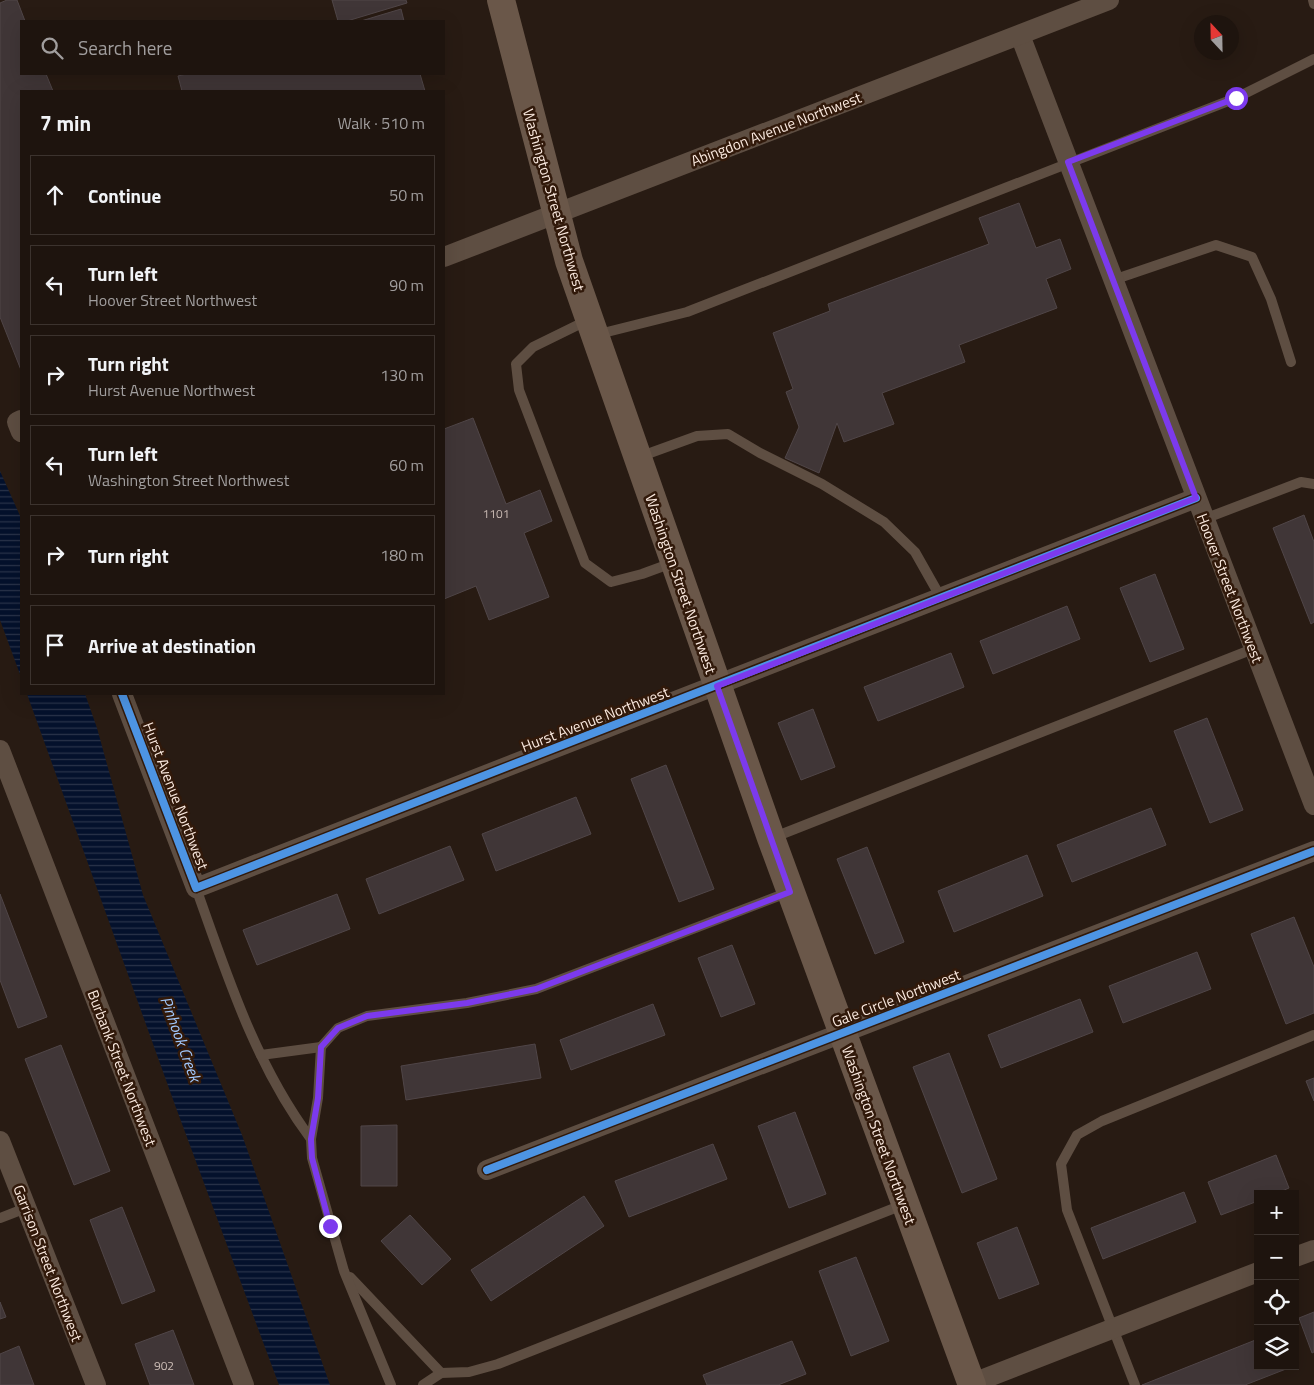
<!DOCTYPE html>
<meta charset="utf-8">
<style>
:root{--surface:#1e140e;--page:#2b211c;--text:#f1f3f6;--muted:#a19e9e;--line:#3c332e}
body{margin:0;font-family:"Titillium Web",sans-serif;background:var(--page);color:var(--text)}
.controls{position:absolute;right:15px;bottom:15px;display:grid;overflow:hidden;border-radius:0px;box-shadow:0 5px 20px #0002}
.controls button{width:45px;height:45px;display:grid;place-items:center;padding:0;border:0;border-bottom:1px solid var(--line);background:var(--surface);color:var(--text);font:25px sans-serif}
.compass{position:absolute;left:1194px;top:15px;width:45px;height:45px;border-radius:50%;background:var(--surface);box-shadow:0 5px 20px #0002;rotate:338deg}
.stop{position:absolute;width:15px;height:15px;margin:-11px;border:4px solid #7c3aed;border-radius:50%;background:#fff}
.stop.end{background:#7c3aed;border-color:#fff;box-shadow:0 1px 5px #0008}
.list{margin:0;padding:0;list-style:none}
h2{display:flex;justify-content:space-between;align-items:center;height:65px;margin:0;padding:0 20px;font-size:21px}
h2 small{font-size:16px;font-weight:400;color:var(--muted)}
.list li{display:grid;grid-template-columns:32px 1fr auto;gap:15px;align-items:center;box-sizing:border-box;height:80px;margin:0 10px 10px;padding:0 10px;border:1px solid var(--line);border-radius:0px}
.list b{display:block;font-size:19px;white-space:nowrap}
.list p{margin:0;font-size:16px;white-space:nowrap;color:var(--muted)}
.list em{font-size:16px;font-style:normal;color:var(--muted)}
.icon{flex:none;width:28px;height:28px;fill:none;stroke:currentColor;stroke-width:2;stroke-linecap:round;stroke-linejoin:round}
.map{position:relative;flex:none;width:1314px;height:1385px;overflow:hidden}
.search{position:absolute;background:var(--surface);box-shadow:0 5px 20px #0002;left:20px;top:20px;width:425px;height:55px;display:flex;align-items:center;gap:12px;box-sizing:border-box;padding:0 18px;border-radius:0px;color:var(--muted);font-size:19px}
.panel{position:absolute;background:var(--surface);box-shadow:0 5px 20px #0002;left:20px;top:90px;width:425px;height:605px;border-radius:0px}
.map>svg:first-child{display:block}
.water{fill:url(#water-rules)}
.building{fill:#403637;stroke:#504648}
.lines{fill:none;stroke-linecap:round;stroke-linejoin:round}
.lane{stroke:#5e4e42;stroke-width:10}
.street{stroke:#5e4e42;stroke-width:20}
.secondary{stroke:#6a5749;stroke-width:28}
.cycleway-casing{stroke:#31190a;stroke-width:11}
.cycleway{stroke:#4d94e3;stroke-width:8}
.route{stroke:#7c3aed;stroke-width:6}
.labels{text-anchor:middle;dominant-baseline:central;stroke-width:5;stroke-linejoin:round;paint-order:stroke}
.number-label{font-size:12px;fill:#ccbdb6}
.street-label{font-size:15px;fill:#fbeae0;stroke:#31190a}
.water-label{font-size:16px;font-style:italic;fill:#9fc6fb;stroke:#31190a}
</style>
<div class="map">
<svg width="1314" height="1385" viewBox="0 0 1314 1385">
<defs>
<pattern id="water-rules" width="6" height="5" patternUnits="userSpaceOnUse" patternTransform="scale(1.25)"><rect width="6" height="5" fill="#04112c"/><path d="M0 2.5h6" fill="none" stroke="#2a344a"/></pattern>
</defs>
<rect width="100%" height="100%" fill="#281b13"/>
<g class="water">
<polygon points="0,471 21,518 21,677 0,620"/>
<polygon points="27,694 85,694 97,728 143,895 242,1135 330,1385 279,1385 175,1105"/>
</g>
<g class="building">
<polygon points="7,0 17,0 25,21 21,21 21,74 46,74 53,91 21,91 21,370 0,317 0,3"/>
<polygon points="332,0 406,0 407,3 347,21 338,21"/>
<polygon points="401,9 404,21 361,21"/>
<polygon points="186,74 420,74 425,91 182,91 178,76"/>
<polygon points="1019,203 1036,248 1060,239 1071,269 1046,279 1057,308 959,345 965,362 882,393 894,424 844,442 837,423 819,473 785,458 799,427 786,392 793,389 773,333 830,311 828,304 989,244 979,218"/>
<polygon points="473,418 506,504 540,490 552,521 524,533 549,597 489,620 476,586 444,599 444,429"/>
<polygon points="1304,515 1314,542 1314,622 1311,624 1273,528"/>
<polygon points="1155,574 1184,649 1150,662 1120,588"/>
<polygon points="1067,606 1080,639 993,674 980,641"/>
<polygon points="951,653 964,687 878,721 864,687"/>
<polygon points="813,709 835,767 801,780 778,723"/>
<polygon points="1207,718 1243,810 1210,823 1174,731"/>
<polygon points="666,765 714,889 679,902 631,779"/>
<polygon points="576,797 591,834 496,871 482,834"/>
<polygon points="1151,808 1166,845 1072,882 1057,845"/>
<polygon points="450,846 464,880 379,914 366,879"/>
<polygon points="867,847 904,942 875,954 837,859"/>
<polygon points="1027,855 1043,896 954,932 938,891"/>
<polygon points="0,894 47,1017 18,1028 0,980"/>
<polygon points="337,894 350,929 257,965 243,930"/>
<polygon points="1294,917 1314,967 1314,1013 1286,1024 1251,934"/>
<polygon points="732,945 755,1004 721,1017 698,958"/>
<polygon points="1197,952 1211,989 1123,1023 1109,986"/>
<polygon points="1080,999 1093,1032 1001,1068 988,1035"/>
<polygon points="653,1004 665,1035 571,1070 560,1040"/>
<polygon points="535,1044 541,1078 406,1100 401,1066"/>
<polygon points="61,1045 110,1171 74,1185 25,1059"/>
<polygon points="949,1053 997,1179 962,1193 913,1067"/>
<polygon points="1314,1078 1314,1101 1306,1081"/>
<polygon points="795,1112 826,1194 789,1208 758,1126"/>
<polygon points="397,1125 397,1186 361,1186 361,1126"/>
<polygon points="713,1144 727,1179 629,1217 615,1181"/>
<polygon points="1276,1155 1289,1188 1275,1194 1258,1194 1258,1201 1221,1215 1208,1182"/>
<polygon points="1184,1192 1196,1222 1103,1259 1091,1228"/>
<polygon points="584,1196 604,1226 491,1301 471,1270"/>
<polygon points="122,1207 155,1291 122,1304 90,1220"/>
<polygon points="410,1215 451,1259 422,1285 381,1241"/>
<polygon points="1017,1227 1039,1284 999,1299 977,1243"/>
<polygon points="856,1257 889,1341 851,1356 819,1271"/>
<polygon points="0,1302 6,1317 0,1319"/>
<polygon points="1314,1312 1314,1352 1312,1353 1299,1318"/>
<polygon points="173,1330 194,1385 150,1385 135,1344"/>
<polygon points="1258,1339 1258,1366 1285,1366 1286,1369 1245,1385 1142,1385"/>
<polygon points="792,1341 806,1374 778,1385 707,1385 703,1375"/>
<polygon points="19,1346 34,1385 0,1385 0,1354"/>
</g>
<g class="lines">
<g class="lane">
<polyline points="1313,0 1314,4"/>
<polyline points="1113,280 1216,245 1252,257 1271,299 1291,362"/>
<polyline points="588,320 533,347 516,364 519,390 585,563 611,582 642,574 672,563"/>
<polyline points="595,335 687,312 1236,98 1314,59"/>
<polyline points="639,457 697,436 728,434 760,453 822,484 884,522 915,552 941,598"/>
<polyline points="1204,519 1301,482 1314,484"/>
<polyline points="772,838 1253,649"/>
<path d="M196 888C227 975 255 1064 311 1139"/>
<polyline points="261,1055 321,1047"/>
<polyline points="0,1218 26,1208"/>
<polyline points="350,1277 441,1373"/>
<polyline points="391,1385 344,1271 312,1158 311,1139 318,1098 321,1047 338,1028 367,1016 467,1003 536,989 789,892"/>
<polyline points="423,1385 441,1373 469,1372 498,1364 905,1204"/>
<polyline points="1135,1385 1067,1210 1061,1164 1077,1135 1102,1121 1314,1035"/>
</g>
<g class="street">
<polyline points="1020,35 1314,805"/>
<polyline points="444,257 1109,0"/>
<polyline points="21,420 17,422 21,432"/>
<polyline points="122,694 196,888 1196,498"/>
<polyline points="0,750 244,1385"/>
<polyline points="0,1141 96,1385"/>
<polyline points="487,1170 1314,851"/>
<polyline points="1295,1257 1314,1250"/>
<polyline points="968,1385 1258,1272"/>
</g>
<polyline class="secondary" points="501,0 569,261 771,838 972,1385"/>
<g class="cycleway-casing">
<g id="cycleway">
<polyline points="122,694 196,888 1196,498"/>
<polyline points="487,1170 1314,851"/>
</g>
</g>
<use href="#cycleway" class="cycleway"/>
</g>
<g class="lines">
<polyline class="route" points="330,1226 312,1158 311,1139 318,1098 321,1047 338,1028 367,1016 467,1003 536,989 790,892 717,686 1196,498 1068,162 1236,98"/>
</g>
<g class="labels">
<g class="number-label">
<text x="496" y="513">1101</text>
<text x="164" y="1365">902</text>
</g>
<g class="street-label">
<text transform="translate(776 129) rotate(-21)">Abingdon Avenue Northwest</text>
<text transform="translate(554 200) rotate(74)">Washington Street Northwest</text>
<text transform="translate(681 584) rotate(71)">Washington Street Northwest</text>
<text transform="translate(1230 588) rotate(69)">Hoover Street Northwest</text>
<text transform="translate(595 719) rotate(-21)">Hurst Avenue Northwest</text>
<text transform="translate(176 796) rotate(69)">Hurst Avenue Northwest</text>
<text transform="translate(896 998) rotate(-21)">Gale Circle Northwest</text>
<text transform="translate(122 1068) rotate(69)">Burbank Street Northwest</text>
<text transform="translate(879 1135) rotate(70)">Washington Street Northwest</text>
<text transform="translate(48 1263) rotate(69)">Garrison Street Northwest</text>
</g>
<g class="water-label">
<text transform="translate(181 1039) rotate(70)">Pinhook Creek</text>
</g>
</g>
</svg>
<div class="controls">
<button>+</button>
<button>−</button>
<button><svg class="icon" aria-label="locate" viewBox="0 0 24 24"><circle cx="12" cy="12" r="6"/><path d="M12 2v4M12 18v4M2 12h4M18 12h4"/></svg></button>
<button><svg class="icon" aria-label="layers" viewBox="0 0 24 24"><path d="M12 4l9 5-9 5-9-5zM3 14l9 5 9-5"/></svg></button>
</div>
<svg class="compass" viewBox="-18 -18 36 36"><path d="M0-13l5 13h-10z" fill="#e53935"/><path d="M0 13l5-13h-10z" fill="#a19e9e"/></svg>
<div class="stop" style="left:1236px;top:98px"></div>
<div class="stop end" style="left:330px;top:1226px"></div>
<div class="search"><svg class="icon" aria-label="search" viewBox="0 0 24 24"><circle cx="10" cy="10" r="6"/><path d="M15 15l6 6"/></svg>Search here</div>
<section class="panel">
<h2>7 min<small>Walk · 510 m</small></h2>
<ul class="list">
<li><svg class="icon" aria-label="ahead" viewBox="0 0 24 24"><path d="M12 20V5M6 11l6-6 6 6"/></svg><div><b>Continue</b></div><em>50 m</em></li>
<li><svg class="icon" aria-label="left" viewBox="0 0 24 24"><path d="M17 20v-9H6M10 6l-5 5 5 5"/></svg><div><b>Turn left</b><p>Hoover Street Northwest</p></div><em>90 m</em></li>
<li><svg class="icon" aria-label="right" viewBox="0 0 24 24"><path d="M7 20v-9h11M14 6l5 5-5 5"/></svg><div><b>Turn right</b><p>Hurst Avenue Northwest</p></div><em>130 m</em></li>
<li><svg class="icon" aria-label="left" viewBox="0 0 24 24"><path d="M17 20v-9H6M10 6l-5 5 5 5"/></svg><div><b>Turn left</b><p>Washington Street Northwest</p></div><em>60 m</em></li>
<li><svg class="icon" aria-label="right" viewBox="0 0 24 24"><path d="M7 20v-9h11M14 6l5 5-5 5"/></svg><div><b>Turn right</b></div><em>180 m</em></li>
<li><svg class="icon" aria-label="arrive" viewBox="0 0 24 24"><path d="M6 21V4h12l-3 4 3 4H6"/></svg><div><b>Arrive at destination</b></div></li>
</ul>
</section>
</div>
